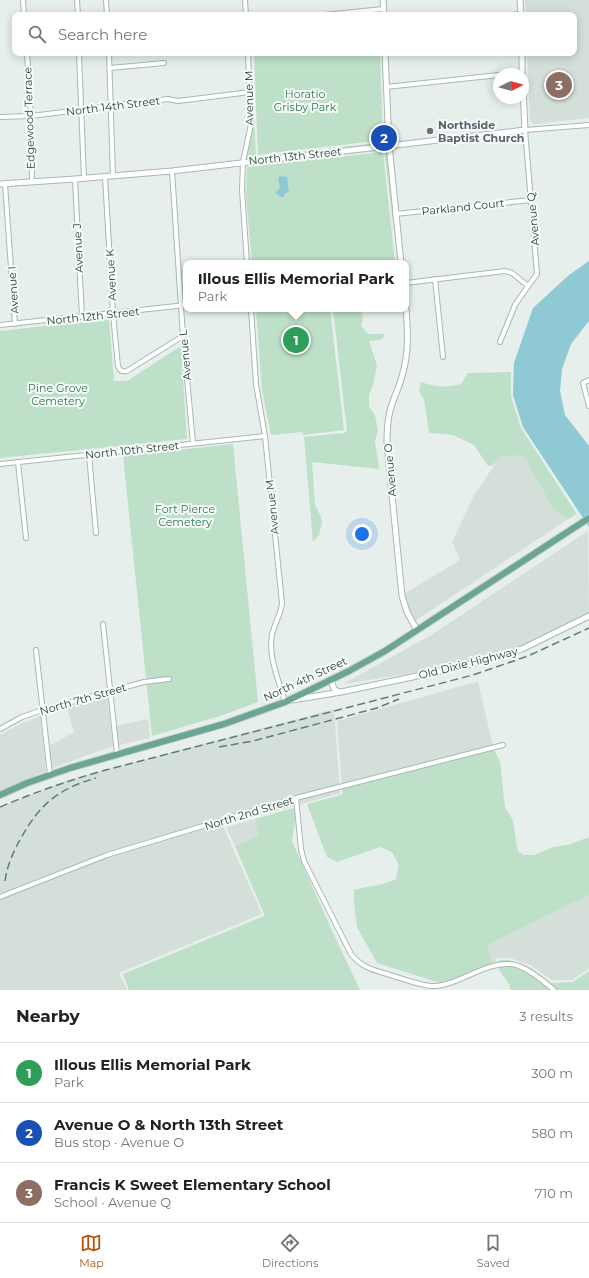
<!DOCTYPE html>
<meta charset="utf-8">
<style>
:root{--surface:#fff;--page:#f2f2f2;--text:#222;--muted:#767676;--line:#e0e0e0;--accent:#b45309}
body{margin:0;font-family:Montserrat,sans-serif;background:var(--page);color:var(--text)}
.compass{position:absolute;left:493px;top:68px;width:36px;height:36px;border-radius:50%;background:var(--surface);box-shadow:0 2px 10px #0003;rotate:84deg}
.you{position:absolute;left:362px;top:534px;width:14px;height:14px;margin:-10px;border:3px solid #fff;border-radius:50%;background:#1a73e8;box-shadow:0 0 0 6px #1a73e833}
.badge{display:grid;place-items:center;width:26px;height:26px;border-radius:50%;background:var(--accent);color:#fff;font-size:13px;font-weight:700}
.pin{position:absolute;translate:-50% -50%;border:2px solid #fff;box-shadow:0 1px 4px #0006}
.popup{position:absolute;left:183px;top:260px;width:226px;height:52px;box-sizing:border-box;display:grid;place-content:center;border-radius:8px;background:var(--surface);filter:drop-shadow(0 1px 3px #0005);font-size:13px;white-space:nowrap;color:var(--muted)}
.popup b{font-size:15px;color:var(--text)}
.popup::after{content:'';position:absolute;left:50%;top:100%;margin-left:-8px;border:8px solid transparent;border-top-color:var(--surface)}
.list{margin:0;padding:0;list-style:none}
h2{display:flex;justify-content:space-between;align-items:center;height:52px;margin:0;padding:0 16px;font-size:17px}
h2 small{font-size:13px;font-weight:400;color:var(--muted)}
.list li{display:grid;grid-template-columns:26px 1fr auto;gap:12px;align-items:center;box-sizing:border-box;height:60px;padding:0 16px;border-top:1px solid var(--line)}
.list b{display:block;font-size:15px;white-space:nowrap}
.list p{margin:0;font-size:13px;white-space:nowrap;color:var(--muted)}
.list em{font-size:13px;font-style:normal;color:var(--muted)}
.icon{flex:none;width:22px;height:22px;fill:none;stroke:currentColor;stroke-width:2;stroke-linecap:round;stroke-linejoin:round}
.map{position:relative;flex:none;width:589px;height:990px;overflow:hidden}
.search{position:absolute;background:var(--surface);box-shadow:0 2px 10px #0003;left:12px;right:12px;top:12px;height:44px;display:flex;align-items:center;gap:10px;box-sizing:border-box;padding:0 14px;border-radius:8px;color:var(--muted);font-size:15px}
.sheet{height:232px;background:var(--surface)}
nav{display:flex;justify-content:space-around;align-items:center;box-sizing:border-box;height:56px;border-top:1px solid var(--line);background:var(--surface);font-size:11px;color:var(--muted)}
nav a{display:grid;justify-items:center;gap:2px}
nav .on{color:var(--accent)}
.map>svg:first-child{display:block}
.built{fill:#d4dfda}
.green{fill:#bfe0c8}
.water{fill:#8ec9d4}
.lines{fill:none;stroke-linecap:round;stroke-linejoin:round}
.minor-casing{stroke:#a8b8b2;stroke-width:6}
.tertiary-casing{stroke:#a8b8b2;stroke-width:7}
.primary-casing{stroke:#c2cac8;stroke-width:8}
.minor{stroke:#fff;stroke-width:4}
.tertiary{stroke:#fff;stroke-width:5}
.primary{stroke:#6aa596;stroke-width:6}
.rail{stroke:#5f7d75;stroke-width:1.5;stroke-dasharray:8 4;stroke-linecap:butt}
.worship-dot{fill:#6b7280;stroke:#f7fbf9;stroke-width:1.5}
.labels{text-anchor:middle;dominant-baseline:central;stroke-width:4;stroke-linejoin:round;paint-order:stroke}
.park-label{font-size:11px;fill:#2d7a4b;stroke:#f7fbf9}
.street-label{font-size:11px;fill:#24423a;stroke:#f7fbf9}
.worship-label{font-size:11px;font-weight:bold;fill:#5b616d;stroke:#f7fbf9;text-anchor:start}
</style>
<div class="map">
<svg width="589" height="990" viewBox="0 0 589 990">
<rect width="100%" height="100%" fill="#e6efeb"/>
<g class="built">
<polygon points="525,0 589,0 589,118 534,124 530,121 527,53 574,53 574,15 526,15"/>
<polygon points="514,455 520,455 526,459 553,508 567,520 415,621 408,608 404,594 460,560 452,542 475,494 495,464 501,457"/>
<polygon points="588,531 589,613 529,643 487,657 444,668 343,684 431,635"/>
<polygon points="478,682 493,746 342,784 337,721 469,684"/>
<polygon points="107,696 113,746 52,768 49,746 74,732 67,708"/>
<polygon points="334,709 340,793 223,826 262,914 119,973 127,990 0,990 0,807 68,780"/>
<polygon points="40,716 46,771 0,791 0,735 20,724"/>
<polygon points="148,719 150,738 119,745 116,726"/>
<polygon points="255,819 258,836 235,846 226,827"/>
<polygon points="589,895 589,968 572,980 552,980 530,965 510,958 498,958 496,959 496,963 494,964 487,945"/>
</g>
<g class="green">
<polygon points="254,53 380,53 383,140 258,155"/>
<polygon points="253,94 256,155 257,157 384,142 386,139 385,113 386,143 246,159 253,124"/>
<polygon points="386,148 398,263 384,150 246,165 246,164"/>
<polygon points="383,152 395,263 252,263 246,195 247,167"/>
<polygon points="256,309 330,309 344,430 303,435 302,432 271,435 262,390"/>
<polygon points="333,309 361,309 363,319 361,326 368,334 385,334 382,339 369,341 377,365 374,382 369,395 369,406 375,415 378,431 375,441 379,469 312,462 315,505 321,517 322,523 319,535 313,542 304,437 344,433 347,431"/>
<polygon points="109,319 114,381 127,381 181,346 187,439 0,458 0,331"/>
<path d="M511 372V396L521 428 578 516V517L577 514 567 520 553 508 526 460 520 455 501 457 493 465 488 466 474 445 453 435 429 433 424 400 419 391 421 382C436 387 446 388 461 384L468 373Z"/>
<polygon points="233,444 258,702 220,716 152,736 123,456"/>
<path d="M494 750 500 761 505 808 513 820 517 848 519 852 524 855H534L553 847 568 845 589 837V895L487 945 493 963C476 971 458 978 440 983L377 963 357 927 354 903V890C368 886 382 886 396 879L399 865 392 852 380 847 337 862 327 857 307 804 341 795 343 793 342 789Z"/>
<polygon points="294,808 295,821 292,841 333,933 360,990 129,990 123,974 264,916 264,914 235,846 258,836 255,819"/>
<polygon points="499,960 509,960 528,967 551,983 573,982 589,971 589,990 511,990 509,984 499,970"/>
</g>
<g class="water">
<polygon points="280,176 287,177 289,192 285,193 283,198 275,193 280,188 278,178"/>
<polygon points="589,261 589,321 571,344 562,369 560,391 565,415 589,446 589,527 523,427 513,395 514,363 533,308 569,275"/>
</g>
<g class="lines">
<g class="minor-casing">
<g id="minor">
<polyline points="23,0 24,15"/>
<polyline points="77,0 78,15"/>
<polyline points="106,0 107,15"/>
<polyline points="245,0 246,15"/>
<polyline points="324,15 383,9"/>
<polyline points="513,15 520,14"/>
<polyline points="27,53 31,116 32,182"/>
<polyline points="79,53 84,179"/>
<polyline points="109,53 113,176"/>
<polyline points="110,68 164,63"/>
<polyline points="509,74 522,73"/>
<polyline points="386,87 499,75"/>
<polyline points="0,117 31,116 168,99 178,101 250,92"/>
<polyline points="172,171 183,336 193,443"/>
<path d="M105 177 113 314 118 366C120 371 122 372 127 371L183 336"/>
<polyline points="75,179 82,317"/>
<polyline points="5,184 15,324"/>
<polyline points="395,214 531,200"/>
<polyline points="247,263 242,190 243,162 251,124 248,53"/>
<polyline points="435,279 443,357"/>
<polyline points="406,283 505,271 512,273 528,286"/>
<path d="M251 309 256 384 265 436 282 603C281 615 274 624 272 635 268 657 279 681 285 702"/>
<polyline points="0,325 186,305"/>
<polyline points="500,342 515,305 528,286 537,274 525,130 589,125"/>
<polyline points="589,380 583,383 589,406"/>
<polyline points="89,455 96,533"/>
<polyline points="18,462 26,538"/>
<polyline points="0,464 265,436"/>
<polyline points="103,624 117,754"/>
<polyline points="36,650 50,775"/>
<polyline points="0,729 22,717 42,710 144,682 169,679"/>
<path d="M296 798 301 849 304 861 351 954C362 968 374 970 390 975 401 978 424 987 434 986 459 985 485 962 510 964 523 964 545 982 554 990"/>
<polyline points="0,897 107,855 296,798 503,745"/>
</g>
</g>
<g class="tertiary-casing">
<g id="tertiary">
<polyline points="383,0 384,15"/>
<polyline points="520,0 521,15"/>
<polyline points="385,53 389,145 401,263"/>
<polyline points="522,53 522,74"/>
<polyline points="0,184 75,179 172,171 525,130 523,87"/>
<path d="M406 309C408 332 409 353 402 376 399 388 393 399 390 411 387 422 387 433 387 444L402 596 407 612 417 630"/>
<path d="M331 680C333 686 333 691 340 692"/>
<polyline points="292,700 341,692 455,668 487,660 522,649 589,616"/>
</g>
</g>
<g class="primary-casing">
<polyline id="primary" points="0,795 27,783 70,768 224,724 285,702 310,690 349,671 385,651 589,518"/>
</g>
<use href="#minor" class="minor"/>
<use href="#tertiary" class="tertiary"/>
<use href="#primary" class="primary"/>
<g class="rail">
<polyline points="219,747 253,741 377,708 399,699"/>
<path d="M0 807C33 793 67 781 102 771L473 675 528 656 589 628"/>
<path d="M5 881C7 866 13 852 21 838 40 804 58 789 96 778"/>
</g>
</g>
<circle class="worship-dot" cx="430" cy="131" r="4"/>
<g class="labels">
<g class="park-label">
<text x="305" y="94">Horatio<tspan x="305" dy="13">Grisby Park</tspan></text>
<text x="58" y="388">Pine Grove<tspan x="58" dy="13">Cemetery</tspan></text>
<text x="185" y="509">Fort Pierce<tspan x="185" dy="13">Cemetery</tspan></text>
</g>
<g class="street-label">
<text transform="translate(249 98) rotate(-91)">Avenue M</text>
<text transform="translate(113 106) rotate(-7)">North 14th Street</text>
<text transform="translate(29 118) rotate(-92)">Edgewood Terrace</text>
<text transform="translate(295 156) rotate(-6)">North 13th Street</text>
<text transform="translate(463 207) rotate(-6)">Parkland Court</text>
<text transform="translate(533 219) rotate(-95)">Avenue Q</text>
<text transform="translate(78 248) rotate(-93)">Avenue J</text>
<text transform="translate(111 275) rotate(-93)">Avenue K</text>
<text transform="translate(13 290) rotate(-94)">Avenue I</text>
<text transform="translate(93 316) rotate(-6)">North 12th Street</text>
<text transform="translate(185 355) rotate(-95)">Avenue L</text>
<text transform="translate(132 450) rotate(-6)">North 10th Street</text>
<text transform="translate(390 470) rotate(-95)">Avenue O</text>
<text transform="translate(272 507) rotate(-96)">Avenue M</text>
<text transform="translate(468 663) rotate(-14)">Old Dixie Highway</text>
<text transform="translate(305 679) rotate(-25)">North 4th Street</text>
<text transform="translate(83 699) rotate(-16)">North 7th Street</text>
<text transform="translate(249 813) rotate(-17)">North 2nd Street</text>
</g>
<g class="worship-label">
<text x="438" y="125">Northside<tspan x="438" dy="13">Baptist Church</tspan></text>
</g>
</g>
</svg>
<svg class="compass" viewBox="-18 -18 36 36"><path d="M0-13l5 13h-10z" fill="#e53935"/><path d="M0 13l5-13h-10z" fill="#767676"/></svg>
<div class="you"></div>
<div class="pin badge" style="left:296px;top:340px;background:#2e9e5b">1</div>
<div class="popup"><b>Illous Ellis Memorial Park</b>Park</div>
<div class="pin badge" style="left:384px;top:138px;background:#1a4fb4">2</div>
<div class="pin badge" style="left:559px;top:85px;background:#8d6e63">3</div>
<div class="search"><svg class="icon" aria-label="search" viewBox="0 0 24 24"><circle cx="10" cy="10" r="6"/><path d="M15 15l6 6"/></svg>Search here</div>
</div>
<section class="sheet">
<h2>Nearby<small>3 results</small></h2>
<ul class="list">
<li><span class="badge" style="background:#2e9e5b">1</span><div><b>Illous Ellis Memorial Park</b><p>Park</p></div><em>300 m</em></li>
<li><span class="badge" style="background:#1a4fb4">2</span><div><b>Avenue O &amp; North 13th Street</b><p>Bus stop · Avenue O</p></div><em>580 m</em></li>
<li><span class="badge" style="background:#8d6e63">3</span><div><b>Francis K Sweet Elementary School</b><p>School · Avenue Q</p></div><em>710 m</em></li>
</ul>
</section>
<nav>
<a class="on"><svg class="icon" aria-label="map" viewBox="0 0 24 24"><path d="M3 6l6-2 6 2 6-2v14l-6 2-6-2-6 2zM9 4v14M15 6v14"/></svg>Map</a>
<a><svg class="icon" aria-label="directions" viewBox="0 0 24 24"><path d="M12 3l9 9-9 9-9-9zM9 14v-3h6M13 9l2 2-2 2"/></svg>Directions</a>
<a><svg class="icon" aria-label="saved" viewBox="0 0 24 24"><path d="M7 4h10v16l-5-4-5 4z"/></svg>Saved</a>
</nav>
